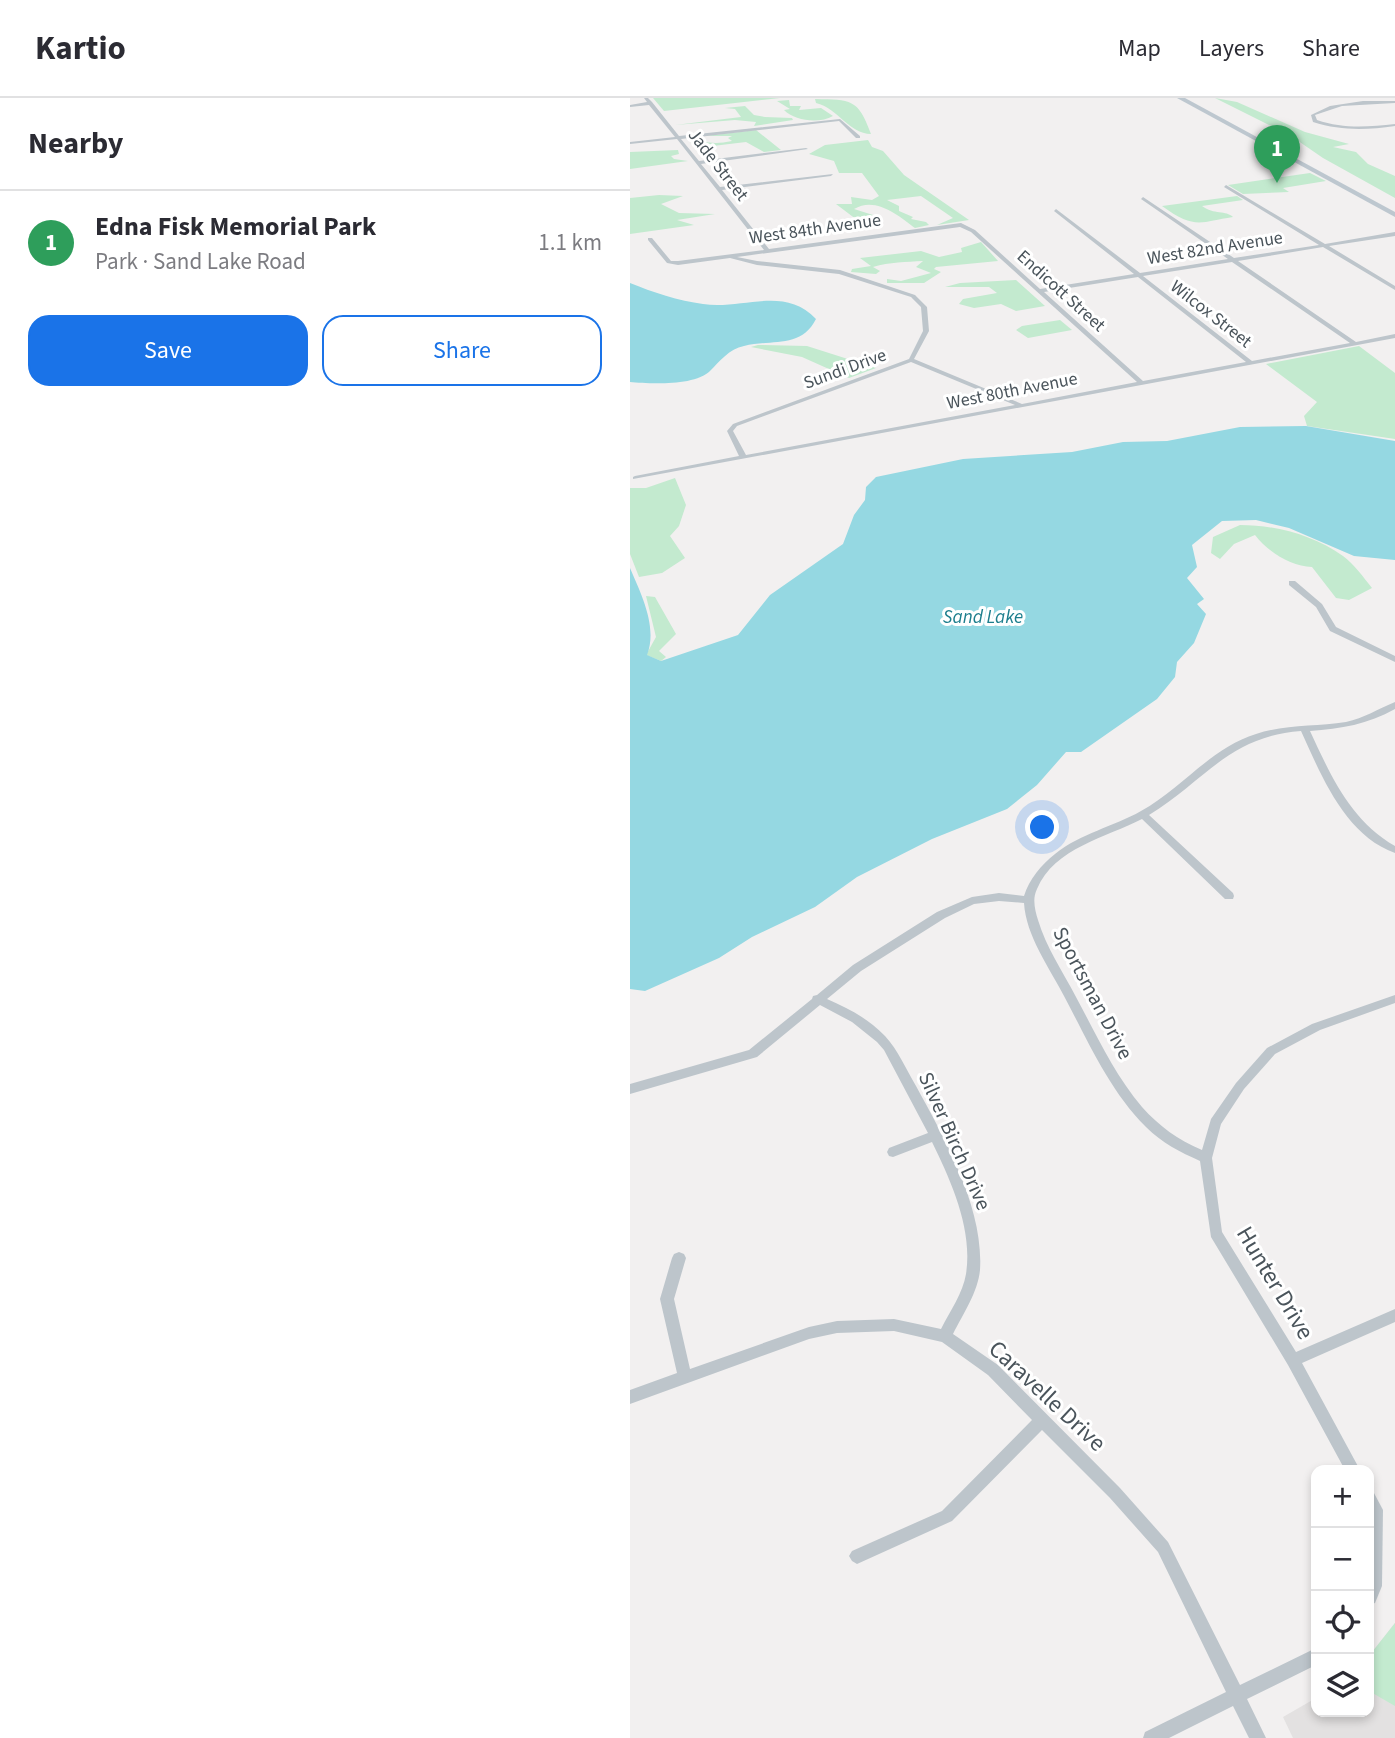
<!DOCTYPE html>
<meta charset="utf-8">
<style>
:root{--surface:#fff;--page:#f7f7f7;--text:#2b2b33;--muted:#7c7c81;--line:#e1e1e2;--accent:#1a73e8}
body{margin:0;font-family:"Source Sans 3",sans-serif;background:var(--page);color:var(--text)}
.controls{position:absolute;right:21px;bottom:21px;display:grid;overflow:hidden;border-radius:14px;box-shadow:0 4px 10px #0003}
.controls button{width:63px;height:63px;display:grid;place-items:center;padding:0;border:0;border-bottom:2px solid var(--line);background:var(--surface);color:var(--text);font:35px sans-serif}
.you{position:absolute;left:413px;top:730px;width:24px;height:24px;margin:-18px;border:5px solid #fff;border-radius:50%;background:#1a73e8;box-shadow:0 0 0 10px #1a73e833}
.badge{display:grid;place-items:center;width:46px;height:46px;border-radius:50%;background:var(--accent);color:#fff;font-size:23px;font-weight:700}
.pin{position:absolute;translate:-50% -58px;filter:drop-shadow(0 2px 4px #0008)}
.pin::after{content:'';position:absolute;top:37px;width:24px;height:21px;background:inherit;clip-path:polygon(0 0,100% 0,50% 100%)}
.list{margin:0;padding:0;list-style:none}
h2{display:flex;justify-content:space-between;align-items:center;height:91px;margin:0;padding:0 28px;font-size:30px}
h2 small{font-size:23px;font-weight:400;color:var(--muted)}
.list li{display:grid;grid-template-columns:46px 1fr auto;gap:21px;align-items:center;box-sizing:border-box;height:105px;padding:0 28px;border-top:2px solid var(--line)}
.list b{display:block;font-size:26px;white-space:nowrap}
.list p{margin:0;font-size:23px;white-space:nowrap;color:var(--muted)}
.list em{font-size:23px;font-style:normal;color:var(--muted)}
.actions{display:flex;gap:14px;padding:21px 28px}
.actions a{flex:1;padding:16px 0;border:2px solid var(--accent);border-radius:21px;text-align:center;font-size:24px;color:var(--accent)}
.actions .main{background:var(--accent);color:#fff}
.icon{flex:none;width:38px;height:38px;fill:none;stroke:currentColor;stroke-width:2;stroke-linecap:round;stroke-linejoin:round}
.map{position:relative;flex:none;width:765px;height:1640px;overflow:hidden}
header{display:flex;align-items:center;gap:42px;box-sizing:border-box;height:98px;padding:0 35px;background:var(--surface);border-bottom:2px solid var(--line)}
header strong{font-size:33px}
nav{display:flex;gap:38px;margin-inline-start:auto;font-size:24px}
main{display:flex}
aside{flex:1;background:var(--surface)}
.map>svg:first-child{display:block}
.education{fill:#e3e1e1}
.green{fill:#c3eacf}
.water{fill:#95d8e2}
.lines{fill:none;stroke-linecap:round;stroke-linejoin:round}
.minor{fill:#bdc5cb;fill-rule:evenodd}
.secondary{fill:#bdc7cf;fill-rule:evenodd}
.labels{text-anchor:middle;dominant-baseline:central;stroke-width:6;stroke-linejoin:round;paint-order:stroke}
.far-street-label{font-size:18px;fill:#4a545b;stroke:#fff}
.far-water-label{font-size:19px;font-style:italic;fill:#1c7e8d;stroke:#fff}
.street-label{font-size:21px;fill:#4a545b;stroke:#fff}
.near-street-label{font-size:24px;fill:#4a545b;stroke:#fff}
</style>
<header>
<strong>Kartio</strong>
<nav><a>Map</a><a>Layers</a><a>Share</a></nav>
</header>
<main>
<aside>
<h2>Nearby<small></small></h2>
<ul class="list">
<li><span class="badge" style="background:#2e9e5b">1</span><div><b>Edna Fisk Memorial Park</b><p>Park · Sand Lake Road</p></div><em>1.1 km</em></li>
</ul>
<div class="actions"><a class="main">Save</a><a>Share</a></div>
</aside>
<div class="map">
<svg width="765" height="1640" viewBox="0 0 765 1640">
<rect width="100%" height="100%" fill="#f2f0f0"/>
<polygon class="education" points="765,1525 765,1640 663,1640 653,1619 686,1600 686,1614 739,1614 739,1558"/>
<g class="green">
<polygon points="23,0 150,0 34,13"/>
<polygon points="585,0 607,4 675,34 719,46 703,49 726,54 738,66 765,78 765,100 693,60 661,38"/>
<path d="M185 1C221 2 228 0 241 36 219 36 208 10 186 5Z"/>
<path d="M159 2 160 8H171L169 12 191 10 203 18C189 26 165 23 154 12L160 11 147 3Z"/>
<polygon points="115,8 124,17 135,19 162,20 163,22 124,28 126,24 105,22 45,27 111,19 105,11 95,10"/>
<path d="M126 32 151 52 134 54 116 44 66 50 57 40C73 44 84 47 102 43L98 40 102 38H75Z"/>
<path d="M238 42 242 49 253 53 274 77 339 122 307 127 323 120 291 98 257 102 269 108V113L283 119 281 121 296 124 299 127 285 130C268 117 245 98 224 111L243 117 232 124 235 128 206 106H222L221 99 242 102 249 98 232 75H209L204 63 179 56 195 47Z"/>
<polygon points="48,52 49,56 41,58 44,61 58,63 0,71 0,54"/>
<polygon points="680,75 696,83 653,90 659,94 613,96 598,87"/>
<polygon points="29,97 53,98 31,106 49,115 85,116 47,122 64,127 0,136 0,100"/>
<path d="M607 98 613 102 572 108C584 117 596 112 603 119 570 124 565 132 532 108Z"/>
<path d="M351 144 368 163 306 169 304 171 311 174 294 185H257V181L271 183 301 175 286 169 293 163C276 164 260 164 243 169L250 173 246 176 221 174 222 171 241 168 230 160 291 153 309 159 332 154 331 150Z"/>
<polygon points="386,182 415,208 386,213 371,206 344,210 329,206 333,201 367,195 359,189 315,189 330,185"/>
<polygon points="430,222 442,232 398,240 386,232 392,228"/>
<polygon points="128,247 177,248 246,270 219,280 172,259 121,249"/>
<polygon points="729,248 765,275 765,341 677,328 674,318 687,304 636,266"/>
<polygon points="45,380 56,407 49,428 40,438 55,460 32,475 9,479 0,456 0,390 16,390"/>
<path d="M610 427C646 427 683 437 713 458 724 466 734 480 742 490L719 502 706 500 682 469C661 468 638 454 625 437L604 446 590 461 581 455 583 439Z"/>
<polygon points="16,498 25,499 46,536 29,553 36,559 31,563 16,557 26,539"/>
<polygon points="765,1525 765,1608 739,1593 739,1558"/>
</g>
<g class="water">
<path d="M0 185C22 194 49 203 73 206 113 212 154 187 186 221 171 251 141 241 114 248 99 251 90 263 80 273 65 288 20 286 0 284Z"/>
<path d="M676 328 765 343V462L724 458 659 430 626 422 592 423 562 447 567 469 557 480 574 501 567 506 576 516 564 545 547 564 545 579 527 601 451 654H436L407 687 377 711 302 741 227 779 185 809 122 839 89 860 15 893 0 891V470C11 496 28 529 17 557L31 563 108 537 140 497 213 446 224 417 235 402 236 389 246 379 333 361 442 354 493 344 537 343 610 329Z"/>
</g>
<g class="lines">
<g class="minor">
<path d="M14 0H18L22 4 49 38 210 21 230 38V40H226L209 23 51 41 69 63 176 50 178 51 71 66 90 89 203 76 201 78 92 92 139 151 331 125 345 132 410 191 504 176 424 113 426 111 510 175 598 161 511 101 513 99 604 160 689 147 594 89 596 87 695 146 765 134V138L699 148 765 188V192L693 149 608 163 726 244 765 236V240L3 381V379L5 378 109 358 97 333 103 326 279 261 293 233 291 209 281 199 209 176 127 167 100 160 48 167 37 165 18 142V140H22L41 163H48L134 152 47 41 0 46V44L45 39 19 7 0 9V7L17 4ZM330 129 341 134 507 284 392 306 284 261 299 233 297 209 285 197 210 172 127 163 107 159ZM602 164 720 245 622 263 513 178ZM508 179 616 264 513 283 414 194ZM281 264 385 307 116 357 103 333 107 328Z"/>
<path d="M733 3H765V5L712 8 685 17 687 22C713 31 738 29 765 26V28C737 32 711 33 683 24L681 17 700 8Z"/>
<polygon points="659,483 665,483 692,506 706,529 765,558 765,564 700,533 686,509 659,487"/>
<path d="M765 604V611C738 626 711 631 680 633 701 678 720 722 765 748V755C715 737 692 679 671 633 599 638 575 683 519 717L603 795 604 798 603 801H595L512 721C477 739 424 750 407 791 402 801 405 812 408 822 416 849 433 874 446 899 466 936 484 976 512 1009 529 1028 548 1042 572 1052L581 1021 606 985 637 950 682 926 765 897V905L690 932 645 956 614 991 591 1026 582 1060 592 1134 666 1254 765 1211V1224L672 1265 730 1372H715L658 1267 581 1139 570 1063C550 1054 532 1045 516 1029 479 992 458 943 434 898 419 869 396 838 394 805L369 803 344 806 315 820 231 873 197 901C218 910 239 921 255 938 268 952 276 971 286 988 315 1041 354 1110 350 1172 348 1194 333 1216 323 1236L368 1267 490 1390 538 1444 610 1587 686 1550V1567L617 1601 636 1640H619L603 1608 539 1640H513L515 1634 596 1594 528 1454 480 1400 412 1332 322 1423 227 1466 222 1463 219 1458 222 1453 312 1413 402 1322 358 1277 312 1244 264 1233 207 1235 179 1241 0 1306V1292L47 1275 30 1201 42 1160 44 1156 49 1154 54 1156 56 1160 44 1201 60 1271 179 1229 207 1223 264 1221 311 1231C320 1213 333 1195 336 1176 343 1131 321 1083 302 1044L263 1059 259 1058 257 1054 259 1050 298 1035 254 952 247 944 222 924 190 907 127 959 0 996V986L119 952 182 901 183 898 187 897 223 867 307 814 342 799 369 795 394 798C399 781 412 766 425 756 451 735 483 729 511 713 551 691 581 650 626 636 655 626 686 629 716 624 734 620 748 611 765 604Z"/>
<polygon points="739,1392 744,1395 753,1412 752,1488 745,1505 739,1507"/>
</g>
<polygon class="secondary" points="547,0 555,0 765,114 765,119"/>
</g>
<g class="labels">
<g class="far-street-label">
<text transform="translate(88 67) rotate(52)">Jade Street</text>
<text transform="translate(185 131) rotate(-8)">West 84th Avenue</text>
<text transform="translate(585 150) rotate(-9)">West 82nd Avenue</text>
<text transform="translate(431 193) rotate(42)">Endicott Street</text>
<text transform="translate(581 216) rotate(38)">Wilcox Street</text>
<text transform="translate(215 271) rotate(-20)">Sundi Drive</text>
<text transform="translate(382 293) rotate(-11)">West 80th Avenue</text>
</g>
<g class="far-water-label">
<text x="353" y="519">Sand Lake</text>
</g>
<g class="street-label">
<text transform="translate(463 895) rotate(62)">Sportsman Drive</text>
<text transform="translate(325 1043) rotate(66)">Silver Birch Drive</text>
</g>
<g class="near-street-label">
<text transform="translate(645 1185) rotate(59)">Hunter Drive</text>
<text transform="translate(417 1298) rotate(43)">Caravelle Drive</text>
</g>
</g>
</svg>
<div class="controls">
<button>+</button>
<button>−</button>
<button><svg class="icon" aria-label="locate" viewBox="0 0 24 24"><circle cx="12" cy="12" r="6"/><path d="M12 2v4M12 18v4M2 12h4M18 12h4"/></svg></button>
<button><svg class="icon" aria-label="layers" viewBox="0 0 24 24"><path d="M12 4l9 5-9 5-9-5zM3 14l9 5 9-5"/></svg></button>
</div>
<div class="you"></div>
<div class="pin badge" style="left:647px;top:85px;background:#2e9e5b">1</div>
</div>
</main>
